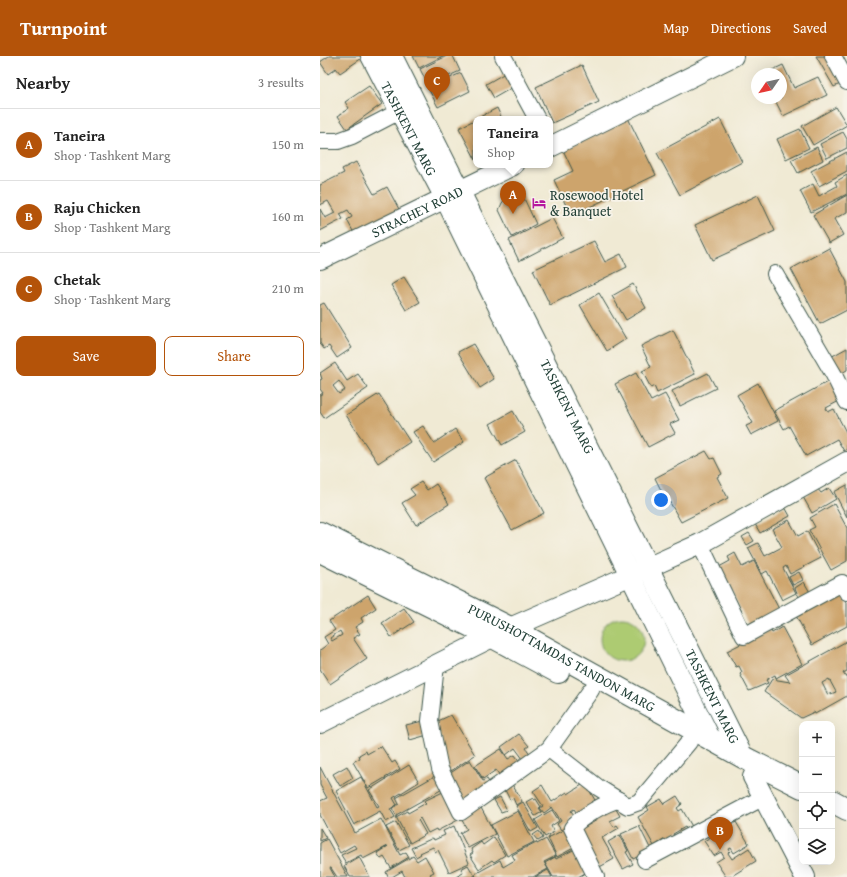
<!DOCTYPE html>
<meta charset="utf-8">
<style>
:root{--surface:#fff;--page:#f6f6f6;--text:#222;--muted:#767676;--line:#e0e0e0;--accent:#b45309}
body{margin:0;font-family:"Gentium Book Plus",serif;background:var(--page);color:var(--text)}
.controls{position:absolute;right:12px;bottom:12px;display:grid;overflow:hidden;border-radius:8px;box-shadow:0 4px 16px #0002}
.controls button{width:36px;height:36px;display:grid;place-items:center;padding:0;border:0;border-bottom:1px solid var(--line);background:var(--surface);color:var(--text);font:20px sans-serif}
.compass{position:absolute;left:431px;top:12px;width:36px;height:36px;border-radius:50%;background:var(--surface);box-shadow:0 4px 16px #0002;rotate:236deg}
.you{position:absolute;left:341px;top:444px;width:14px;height:14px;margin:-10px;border:3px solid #fff;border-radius:50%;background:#1a73e8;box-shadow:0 0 0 6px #1a73e833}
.badge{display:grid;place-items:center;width:26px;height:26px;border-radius:50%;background:var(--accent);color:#fff;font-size:13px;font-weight:700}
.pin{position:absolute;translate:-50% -33px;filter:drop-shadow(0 1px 2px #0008)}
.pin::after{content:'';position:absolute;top:21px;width:14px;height:12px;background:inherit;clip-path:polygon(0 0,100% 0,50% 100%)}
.popup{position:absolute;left:153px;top:60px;width:80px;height:52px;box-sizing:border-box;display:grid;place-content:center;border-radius:8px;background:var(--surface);filter:drop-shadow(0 1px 3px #0005);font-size:13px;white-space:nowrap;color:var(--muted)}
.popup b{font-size:15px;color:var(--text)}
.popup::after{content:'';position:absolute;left:50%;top:100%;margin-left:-8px;border:8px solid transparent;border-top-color:var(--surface)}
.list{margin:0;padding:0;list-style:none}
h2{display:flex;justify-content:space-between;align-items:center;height:52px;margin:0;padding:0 16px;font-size:17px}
h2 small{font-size:13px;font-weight:400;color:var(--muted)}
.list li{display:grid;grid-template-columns:26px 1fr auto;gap:12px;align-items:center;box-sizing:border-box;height:72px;padding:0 16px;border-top:1px solid var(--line)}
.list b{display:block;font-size:15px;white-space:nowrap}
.list p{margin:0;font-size:13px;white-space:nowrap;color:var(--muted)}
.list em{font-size:13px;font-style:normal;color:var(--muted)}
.actions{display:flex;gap:8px;padding:12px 16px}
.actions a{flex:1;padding:9px 0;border:1px solid var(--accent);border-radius:8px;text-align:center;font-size:14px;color:var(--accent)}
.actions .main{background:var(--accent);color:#fff}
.icon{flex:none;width:22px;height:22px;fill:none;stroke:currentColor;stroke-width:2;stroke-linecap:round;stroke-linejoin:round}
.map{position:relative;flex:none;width:527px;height:821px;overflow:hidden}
header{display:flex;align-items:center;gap:24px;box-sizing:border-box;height:56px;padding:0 20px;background:var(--accent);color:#fff}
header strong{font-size:19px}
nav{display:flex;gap:22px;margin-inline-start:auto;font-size:14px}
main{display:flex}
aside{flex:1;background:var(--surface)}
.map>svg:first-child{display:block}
.park{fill:#adcb72;stroke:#668453}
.building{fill:#cda46c;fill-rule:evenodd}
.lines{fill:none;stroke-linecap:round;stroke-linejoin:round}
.minor-casing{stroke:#3e574c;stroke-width:18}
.tertiary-casing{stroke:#3e574c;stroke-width:22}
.primary-casing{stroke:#3e574c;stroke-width:24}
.minor{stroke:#fff;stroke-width:16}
.tertiary{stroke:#fff;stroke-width:20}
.primary{stroke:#fff;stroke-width:22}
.labels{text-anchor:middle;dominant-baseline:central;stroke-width:3.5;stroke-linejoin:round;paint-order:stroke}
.street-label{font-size:14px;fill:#1f3d34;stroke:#f7f3e8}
.poi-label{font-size:14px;fill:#1f3d34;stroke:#f7f3e8;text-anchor:start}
</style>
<header>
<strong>Turnpoint</strong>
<nav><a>Map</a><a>Directions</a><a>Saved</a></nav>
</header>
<main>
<aside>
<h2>Nearby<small>3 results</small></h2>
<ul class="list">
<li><span class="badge">A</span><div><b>Taneira</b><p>Shop · Tashkent Marg</p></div><em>150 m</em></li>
<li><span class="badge">B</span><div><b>Raju Chicken</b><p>Shop · Tashkent Marg</p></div><em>160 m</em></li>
<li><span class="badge">C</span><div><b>Chetak</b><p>Shop · Tashkent Marg</p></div><em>210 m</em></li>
</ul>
<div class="actions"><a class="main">Save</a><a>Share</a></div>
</aside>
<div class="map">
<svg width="527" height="821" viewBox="0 0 527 821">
<rect width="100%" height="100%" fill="#f7f3e8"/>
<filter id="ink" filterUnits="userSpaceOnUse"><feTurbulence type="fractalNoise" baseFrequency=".025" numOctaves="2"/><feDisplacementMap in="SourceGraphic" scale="8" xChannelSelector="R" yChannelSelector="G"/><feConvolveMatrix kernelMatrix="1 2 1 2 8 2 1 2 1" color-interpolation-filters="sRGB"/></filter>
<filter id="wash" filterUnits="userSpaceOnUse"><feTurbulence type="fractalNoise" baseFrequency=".012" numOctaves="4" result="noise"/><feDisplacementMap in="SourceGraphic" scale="16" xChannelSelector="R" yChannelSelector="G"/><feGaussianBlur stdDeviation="0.9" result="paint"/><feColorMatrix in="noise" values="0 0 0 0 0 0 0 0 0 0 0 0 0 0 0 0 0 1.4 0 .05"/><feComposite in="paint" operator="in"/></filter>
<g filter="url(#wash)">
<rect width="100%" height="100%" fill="#f0ead4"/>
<circle class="park" cx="302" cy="583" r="22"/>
<g id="blocks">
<g class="building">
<polygon points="9,0 41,0 42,2 20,17 16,12 8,18 0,6"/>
<polygon points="93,0 123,0 99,12"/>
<polygon points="127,0 133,0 140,15 108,29 100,13"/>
<polygon points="496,0 512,0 522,27 514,31"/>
<polygon points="262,9 279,46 232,67 216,31"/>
<polygon points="463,9 474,32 498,21 507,39 463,60 454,42 461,42 461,18 444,18"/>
<polygon points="187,16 195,30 174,42 166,28"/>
<polygon points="141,17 150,35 118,51 108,32"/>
<polygon points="49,30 62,48 27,73 18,60 29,52 25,46"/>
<polygon points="516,51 527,69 493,89 482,70"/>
<polygon points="177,52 182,63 156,63"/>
<polygon points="308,62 336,119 251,160 234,124 253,115 243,94"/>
<polygon points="156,63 156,104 139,72"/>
<polygon points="400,63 422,106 360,139 337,97"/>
<polygon points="480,73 489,92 466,103 457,83"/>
<polygon points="523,76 527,83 527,92 507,102 500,88"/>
<polygon points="497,91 503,104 478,117 471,104"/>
<polygon points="527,96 527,115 499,130 491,115"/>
<polygon points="36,106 54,138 67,131 80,155 35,179 27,164 32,161 28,154 20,158 23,163 0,175 0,153 5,162 15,157 8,145 0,149 0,129 24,117 22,113"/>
<polygon points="527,119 527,138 491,156 480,135 493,128 499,140 517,130 515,126"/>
<polygon points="201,136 216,168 192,181 179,154 182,147 186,142"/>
<polygon points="438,139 455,175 392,204 375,169"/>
<polygon points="527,139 527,156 514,163 523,179 509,187 493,159"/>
<polygon points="232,162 243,182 199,205 189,184"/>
<polygon points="274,185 285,206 301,198 307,211 230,249 213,214"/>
<polygon points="509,192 527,226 527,254 500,268 471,213"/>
<polygon points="84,221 100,246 86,254 71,229"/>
<polygon points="313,228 326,252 306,264 292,240"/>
<polygon points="279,237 306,283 287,295 260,249"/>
<polygon points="4,247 32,292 17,302 9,290 4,293 0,287 0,249"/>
<polygon points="353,274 375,318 337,337 334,330 331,332 322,315 331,311 321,290"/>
<polygon points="153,288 174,323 160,332 138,296"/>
<polygon points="527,292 527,314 516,320 507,303"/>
<path d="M15 307 27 325 38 318 48 332 4 362 0 356V339L3 337 0 333V324L2 323 0 317ZM19 325 25 334 19 338 13 330Z"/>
<polygon points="316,317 331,345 345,338 359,364 350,368 355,377 328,391 295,328"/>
<polygon points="388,317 396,332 360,350 352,335"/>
<polygon points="511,324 521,344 506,352 508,356 514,353 527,378 527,393 524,395 517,383 486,400 469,370 464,373 454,355"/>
<polygon points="438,327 458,365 431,379 426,370 433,367 417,339"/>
<polygon points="59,338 90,386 58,407 26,359"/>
<polygon points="193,355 205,376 182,389 170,368"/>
<polygon points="103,370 114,387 135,373 144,386 113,406 93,376"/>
<polygon points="386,395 391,403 394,402 402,418 397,421 408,442 361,466 348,443 346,444 335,422"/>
<polygon points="196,404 224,457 192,474 164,422"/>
<polygon points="101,426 107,434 116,428 129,448 96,469 82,447 95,439 90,433"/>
<polygon points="527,429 527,461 514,436"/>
<polygon points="497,432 501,437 509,432 516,443 492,457 483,441"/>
<polygon points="514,448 527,472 527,505 511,514 489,474 495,471 490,462"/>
<polygon points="465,451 470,460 440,477 435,468"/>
<polygon points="469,464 478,480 487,475 501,502 470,518 466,510 463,512 476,537 462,544 447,515 442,518 428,492 438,487 445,500 462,491 452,473"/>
<polygon points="429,477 434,485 427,489 422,481"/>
<polygon points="415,497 422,511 434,505 460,555 429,570 399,511 410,505 408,501"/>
<polygon points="479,516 483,524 473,529 469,521"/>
<polygon points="484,526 491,538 480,544 475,532"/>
<polygon points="521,536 527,547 527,570 492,589 476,560"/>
<path d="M48 539 56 552 41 562 43 566 35 571 40 578 33 582 47 603 10 628 0 613V594L8 588 4 581 15 574 9 565ZM20 575 22 579 12 585 10 582Z"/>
<polygon points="84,552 94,566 71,581 62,567"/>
<polygon points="462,571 482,608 456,622 455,619 446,624 448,627 429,635 420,618 422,616 419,610 416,611 407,595 450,573 452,577"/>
<path d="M527 585V615L523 617 525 620 527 619V640L495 658 494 656 481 662 444 636 452 623 470 626 465 619ZM509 623 516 636 508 639 502 627Z"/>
<polygon points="131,659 155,699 128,717 116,666"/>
<polygon points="107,664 111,678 90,684 86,669"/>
<polygon points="199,678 209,690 206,692 210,698 206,707 195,692 186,699 181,691"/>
<polygon points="61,690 72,707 75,705 80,713 48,732 33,706 40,702 39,699 46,695 47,698"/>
<polygon points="181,693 188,703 195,699 202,709 182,723 176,714 163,723 155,710"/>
<polygon points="150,704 163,725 167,723 172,731 144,748 126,720"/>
<polygon points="89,709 99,726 73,742 77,749 70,753 75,761 66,766 60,755 34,769 16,735 41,721 57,751 59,750 49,734"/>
<polygon points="27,710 33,722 20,730 13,718"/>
<polygon points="0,711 35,777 61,763 80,799 86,796 89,801 71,812 64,801 61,803 57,797 68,790 43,803 41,799 26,807 21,799 36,792 34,789 20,797 0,759 0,745 7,742 0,729"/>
<polygon points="120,717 128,730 76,759 72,752 79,748 76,742"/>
<polygon points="190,725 202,745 196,749 193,742 190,744 183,730"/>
<polygon points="265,727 279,751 260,762 254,753 251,755 254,759 249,762 252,766 241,774 237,768 241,765 232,751 224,757 220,752 223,750 213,735 222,729 232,746 247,736 248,738"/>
<polygon points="125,735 140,763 117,775 116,773 108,777 100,762 98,764 106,778 90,787 76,761 87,755 88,757 106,747 104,745"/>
<polygon points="357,740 362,748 357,752 359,755 362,753 374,774 369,777 365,771 353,778 356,783 348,787 345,783 334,790 318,761 329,754 327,751 341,743 344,748"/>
<polygon points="180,741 187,754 181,756 174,744"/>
<polygon points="213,742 214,744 216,743 221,751 219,752 222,756 215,760 206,746"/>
<polygon points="203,746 218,772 211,776 196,750"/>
<polygon points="159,748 175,778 148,792 140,777 147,773 139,759"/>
<polygon points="293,748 300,760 290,765 294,771 297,769 299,772 282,782 294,803 276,813 255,777 277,764 274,759"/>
<polygon points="232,754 239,765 231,770 234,776 225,781 215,764"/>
<polygon points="198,755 214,786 187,800 171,769"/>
<polygon points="76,766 89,789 79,794 66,771"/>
<polygon points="416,766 429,788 414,797 411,792 409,793 410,795 408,797 412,803 429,792 436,805 410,821 406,821 396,806 404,801 401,796 394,800 384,785"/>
<polygon points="134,770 149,807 129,816 118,794 115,796 113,791 100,797 101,798 96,801 91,792 113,782 114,784 125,779 123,775"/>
<polygon points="319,770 331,794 313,803 301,778"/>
<polygon points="249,771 259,789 237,801 228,782"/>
<polygon points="0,772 6,782 0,785"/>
<polygon points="219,775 223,782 218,785 213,779"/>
<polygon points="300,779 308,795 306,796 313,808 303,813 288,786"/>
<polygon points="174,781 185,799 174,806 172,804 159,813 150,799 153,797 151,793 161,786 163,789"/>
<polygon points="7,783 28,821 17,821 11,812 10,812 15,821 0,821 0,787"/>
<polygon points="226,783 236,800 224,806 228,813 213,821 156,821 155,818 180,804 183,811 195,804 192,799 216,786 217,788"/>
<polygon points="255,793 267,816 258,821 233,821 225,807 235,801 236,803"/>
<polygon points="93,800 97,805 105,800 114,816 110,818 112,821 85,821 82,815 72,821 68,821 66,816"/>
<polygon points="39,801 50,821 30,821 24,810"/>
<polygon points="148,809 155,821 136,821 143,817 141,813"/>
<polygon points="228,814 232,821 215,821"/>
</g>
</g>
</g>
<g filter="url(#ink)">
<use href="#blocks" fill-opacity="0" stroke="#3e574c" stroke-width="1"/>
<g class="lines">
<g class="minor-casing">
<g id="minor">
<polyline points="183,0 217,63"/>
<polyline points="513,0 527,26"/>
<polyline points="0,85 18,85 32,80 80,55"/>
<polyline points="455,218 514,319 527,346"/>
<polyline points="380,488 424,580 522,527 527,536"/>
<polyline points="116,609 110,665 120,713 141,756 229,693 271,634"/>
<polyline points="229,693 279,732 308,750 319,746 369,686"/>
<polyline points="325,804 444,741"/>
<path d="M276 821 252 772C259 762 286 746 299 744"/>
</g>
</g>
<g class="tertiary-casing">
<g id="tertiary">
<path id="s1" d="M51 0 125 142 391 684"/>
<path id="s2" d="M72 0 423 701"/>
<polyline points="230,91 413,0"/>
<path id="s3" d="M0 203 193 109"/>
<polyline points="0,667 190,572 327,512 380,488 527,406"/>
<polyline points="433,721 485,821"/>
</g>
</g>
<g class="primary-casing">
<g id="primary">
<path id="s4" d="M0 477 190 572 423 701 482 731"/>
<polyline points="0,495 173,581 238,616"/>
<polyline points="512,745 527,753"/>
</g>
</g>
<use href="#minor" class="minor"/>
<use href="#tertiary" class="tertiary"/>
<use href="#primary" class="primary"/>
</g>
</g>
<defs>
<g id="hotel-bare" transform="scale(1.08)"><path d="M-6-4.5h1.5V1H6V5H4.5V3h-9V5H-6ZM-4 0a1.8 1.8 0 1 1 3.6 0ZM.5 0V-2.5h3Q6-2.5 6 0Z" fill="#b5179e" stroke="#f7f3e8" stroke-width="2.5" paint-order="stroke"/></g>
</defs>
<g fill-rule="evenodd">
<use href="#hotel-bare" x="219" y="147"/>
</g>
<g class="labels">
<g class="street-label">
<text stroke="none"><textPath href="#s1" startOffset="82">TASHKENT MARG</textPath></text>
<text stroke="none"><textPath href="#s3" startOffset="108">STRACHEY ROAD</textPath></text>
<text stroke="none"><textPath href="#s2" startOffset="392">TASHKENT MARG</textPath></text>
<text stroke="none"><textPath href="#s4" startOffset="272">PURUSHOTTAMDAS TANDON MARG</textPath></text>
<text stroke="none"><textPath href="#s2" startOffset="716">TASHKENT MARG</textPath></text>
</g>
<g class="poi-label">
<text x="230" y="139">Rosewood Hotel<tspan x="230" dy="16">&amp; Banquet</tspan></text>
</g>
</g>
</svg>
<div class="controls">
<button>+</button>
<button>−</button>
<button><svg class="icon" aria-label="locate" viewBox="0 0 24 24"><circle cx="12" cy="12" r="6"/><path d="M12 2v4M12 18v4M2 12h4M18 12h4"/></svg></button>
<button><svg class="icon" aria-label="layers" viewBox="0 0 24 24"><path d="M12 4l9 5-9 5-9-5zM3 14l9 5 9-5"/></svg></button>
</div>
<svg class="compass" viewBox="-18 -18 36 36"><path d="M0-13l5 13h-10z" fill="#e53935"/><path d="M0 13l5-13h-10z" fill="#767676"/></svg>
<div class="you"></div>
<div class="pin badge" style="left:193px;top:158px">A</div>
<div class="popup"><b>Taneira</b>Shop</div>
<div class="pin badge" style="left:400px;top:794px">B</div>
<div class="pin badge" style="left:117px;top:44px">C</div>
</div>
</main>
